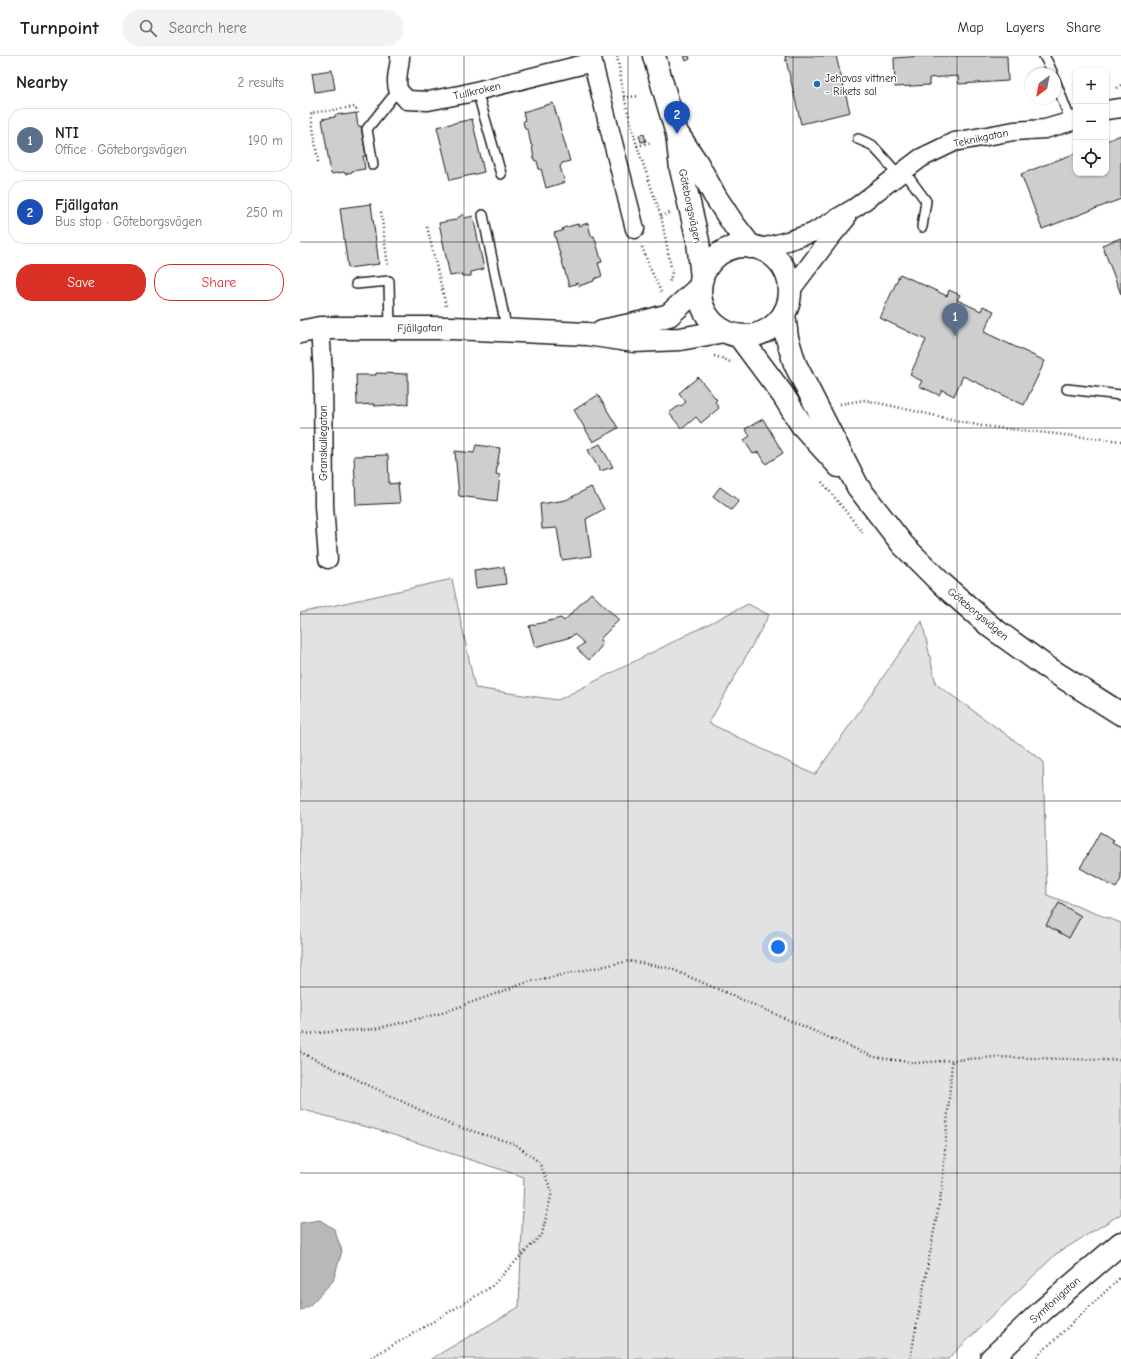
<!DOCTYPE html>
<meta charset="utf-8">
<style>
:root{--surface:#fff;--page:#f2f2f2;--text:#202124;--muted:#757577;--line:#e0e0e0;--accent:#d93025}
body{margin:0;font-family:"Comic Neue",sans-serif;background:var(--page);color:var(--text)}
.controls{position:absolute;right:12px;top:12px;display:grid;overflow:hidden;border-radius:8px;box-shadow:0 1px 3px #0004}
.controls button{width:36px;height:36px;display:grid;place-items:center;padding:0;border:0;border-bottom:1px solid var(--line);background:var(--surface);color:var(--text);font:20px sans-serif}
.compass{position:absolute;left:725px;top:12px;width:36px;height:36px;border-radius:50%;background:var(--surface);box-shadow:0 1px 3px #0004;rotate:212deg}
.you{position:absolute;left:478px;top:891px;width:14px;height:14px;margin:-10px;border:3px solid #fff;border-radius:50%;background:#1a73e8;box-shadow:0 0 0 6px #1a73e833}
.badge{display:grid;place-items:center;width:26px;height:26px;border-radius:50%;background:var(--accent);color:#fff;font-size:13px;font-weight:700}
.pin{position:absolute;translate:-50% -33px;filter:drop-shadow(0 1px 2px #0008)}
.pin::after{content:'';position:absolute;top:21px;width:14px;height:12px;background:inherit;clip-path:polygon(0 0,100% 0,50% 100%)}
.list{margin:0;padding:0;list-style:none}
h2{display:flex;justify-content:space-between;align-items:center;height:52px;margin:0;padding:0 16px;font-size:17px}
h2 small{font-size:13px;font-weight:400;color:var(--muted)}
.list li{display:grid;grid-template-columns:26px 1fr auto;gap:12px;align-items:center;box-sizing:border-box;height:64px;margin:0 8px 8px;padding:0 8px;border:1px solid var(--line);border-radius:16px}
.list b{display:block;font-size:15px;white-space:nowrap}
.list p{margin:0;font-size:13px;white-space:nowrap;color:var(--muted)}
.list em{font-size:13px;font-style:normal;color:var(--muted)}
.actions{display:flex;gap:8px;padding:12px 16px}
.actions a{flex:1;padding:9px 0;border:1px solid var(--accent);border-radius:16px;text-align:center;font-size:14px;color:var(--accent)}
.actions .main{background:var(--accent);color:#fff}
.icon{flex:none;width:22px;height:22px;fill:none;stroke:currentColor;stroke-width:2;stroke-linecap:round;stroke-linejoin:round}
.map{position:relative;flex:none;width:821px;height:1303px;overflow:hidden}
header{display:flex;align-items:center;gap:24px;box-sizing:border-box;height:56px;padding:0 20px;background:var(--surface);border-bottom:1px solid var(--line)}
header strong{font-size:19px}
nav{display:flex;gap:22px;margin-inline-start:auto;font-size:14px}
.search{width:280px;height:36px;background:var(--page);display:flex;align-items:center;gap:10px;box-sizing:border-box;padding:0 14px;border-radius:16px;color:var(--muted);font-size:15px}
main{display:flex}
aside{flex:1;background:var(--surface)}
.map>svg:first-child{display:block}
.green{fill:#e2e2e2;stroke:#7f7f7f}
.water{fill:#b8b8b8;stroke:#7a7a7a}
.building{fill:#cecece;stroke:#1c1c1c}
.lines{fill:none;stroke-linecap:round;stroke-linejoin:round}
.lane-casing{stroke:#1c1c1c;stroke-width:12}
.street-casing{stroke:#1c1c1c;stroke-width:21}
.secondary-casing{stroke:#1c1c1c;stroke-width:25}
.path{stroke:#1c1c1c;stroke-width:2.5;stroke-dasharray:1 3;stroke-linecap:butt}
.lane{stroke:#fff;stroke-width:9}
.street{stroke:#fff;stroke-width:18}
.secondary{stroke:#fff;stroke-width:22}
.grid{fill:none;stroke:#1c1c1c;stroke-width:1;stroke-opacity:0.55}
.poi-dot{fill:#1f6fb2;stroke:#fff;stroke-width:1.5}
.labels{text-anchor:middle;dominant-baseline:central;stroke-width:3;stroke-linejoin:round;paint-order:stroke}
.poi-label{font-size:11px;fill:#1c1c1c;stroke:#fff;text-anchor:start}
.street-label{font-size:11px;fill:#1c1c1c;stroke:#fff}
</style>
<header>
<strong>Turnpoint</strong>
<div class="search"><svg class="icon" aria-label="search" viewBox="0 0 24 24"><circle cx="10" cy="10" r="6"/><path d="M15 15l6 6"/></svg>Search here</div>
<nav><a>Map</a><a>Layers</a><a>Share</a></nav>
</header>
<main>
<aside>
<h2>Nearby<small>2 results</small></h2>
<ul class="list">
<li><span class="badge" style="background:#5c6f8a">1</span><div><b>NTI</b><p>Office · Göteborgsvägen</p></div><em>190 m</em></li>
<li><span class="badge" style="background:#1a4fb4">2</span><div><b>Fjällgatan</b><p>Bus stop · Göteborgsvägen</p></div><em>250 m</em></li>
</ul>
<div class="actions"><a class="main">Save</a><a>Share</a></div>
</aside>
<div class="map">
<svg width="821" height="1303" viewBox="0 0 821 1303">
<rect width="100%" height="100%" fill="#fff"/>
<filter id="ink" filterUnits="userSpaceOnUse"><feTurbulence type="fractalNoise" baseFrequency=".025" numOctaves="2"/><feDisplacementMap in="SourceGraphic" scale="8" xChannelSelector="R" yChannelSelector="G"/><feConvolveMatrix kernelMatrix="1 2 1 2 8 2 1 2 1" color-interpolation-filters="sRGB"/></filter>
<g filter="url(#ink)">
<polygon class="green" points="152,523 175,632 258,644 448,548 469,559 409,667 515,719 622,565 636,628 743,705 747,839 821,867 821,1158 756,1198 648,1303 131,1303 219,1251 224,1121 78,1074 0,1053 0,557"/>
<polygon class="water" points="20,1164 34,1173 42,1195 33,1225 10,1249 0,1255 0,1167"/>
<g class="building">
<polygon points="384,0 389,0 390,3 386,5"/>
<polygon points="485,0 536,0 550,56 501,68"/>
<polygon points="622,0 707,0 708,25 659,28 658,20 629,22 629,29 595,31 594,2"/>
<polygon points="32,14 35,33 15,36 12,17"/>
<polygon points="253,47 270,105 262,107 260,111 265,126 246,132 241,113 239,113 237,105 234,104 232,89 231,89 228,74 225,73 223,66 225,64 223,56"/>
<polygon points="56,57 58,70 61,70 66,100 63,100 65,113 52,115 52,116 45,118 44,116 31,118 22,63 35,61 35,59 43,58 43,59"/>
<polygon points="172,63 184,116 150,124 137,71"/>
<polygon points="344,78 346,85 341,86 339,79"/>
<polygon points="821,79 821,143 742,173 721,118 776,97 776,117 806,117 806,85"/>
<polygon points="71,148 79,208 48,212 40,152"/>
<polygon points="163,158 165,162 173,160 184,213 171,216 171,220 162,220 162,218 150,220 139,167 155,164"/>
<polygon points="288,167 291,180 294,180 302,206 298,207 302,220 294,223 294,225 279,230 278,227 269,230 254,177 262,175 263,172 278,168 279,170"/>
<polygon points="821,182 821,238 802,189"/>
<polygon points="600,218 647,240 649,234 660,239 657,244 681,255 683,250 694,255 684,276 745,305 724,349 663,320 654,340 642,334 639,339 619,330 622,325 610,319 626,284 580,262"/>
<polygon points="76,317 108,318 108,348 74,350 74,348 57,349 56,319 76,319"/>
<polygon points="398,321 417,344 415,346 419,352 401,367 396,361 382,373 369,357 380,349 381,350 386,346 379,337"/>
<polygon points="298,339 318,372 293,386 274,354"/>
<polygon points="463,363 483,397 466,408 459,396 453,398 444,384 450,380 445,373"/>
<polygon points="300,388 313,411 300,415 288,394"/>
<polygon points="176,389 200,392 196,418 200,419 197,445 159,440 155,395 174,397"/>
<polygon points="88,399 89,428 98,427 100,447 56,449 54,400"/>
<polygon points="291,431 304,453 286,463 291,500 262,504 257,472 242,473 240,448 266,444"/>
<polygon points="420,431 439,445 431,454 413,440"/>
<polygon points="204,511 206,528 176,532 174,515"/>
<polygon points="291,537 319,564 300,583 302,588 300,592 289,604 277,593 284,587 274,578 271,581 235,591 229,570 261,562 264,565"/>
<polygon points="800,776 814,784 812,787 821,792 821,823 816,832 780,812"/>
<polygon points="759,847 781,860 769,882 746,869"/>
</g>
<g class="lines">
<g class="lane-casing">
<g id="lane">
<polyline points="744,0 748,7 753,18"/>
<polyline points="755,24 771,66"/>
<polyline points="177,35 201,118"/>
<polyline points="558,83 572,89 599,119"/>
<polyline points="73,109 67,73 98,34"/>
<polyline points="604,115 626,145 622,171"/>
<polyline points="183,159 207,275"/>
<polyline points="56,228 89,225 90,272"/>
<polyline points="767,333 821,339"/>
</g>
</g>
<g class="street-casing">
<g id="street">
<path d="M100 0C100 11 94 25 99 35 101 38 105 41 107 44L128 45 164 38 293 6"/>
<polyline points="291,0 335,173"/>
<polyline points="806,54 821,52"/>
<polyline points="458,193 487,185 512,177 556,151 621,102 654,86 714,75 745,73 776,64"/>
<polyline points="490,235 530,182 546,163"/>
<polyline points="20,272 23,318 24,450 28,503"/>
</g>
</g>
<g class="secondary-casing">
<g id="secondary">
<polyline points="354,0 377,78 381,113 398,185 402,222"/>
<polyline points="379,80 397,107 415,140 434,169 451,191"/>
<circle cx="445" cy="235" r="45"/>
<polyline points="484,258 487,282 495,308 558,431 603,489 641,527 691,571 745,610 821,658"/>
<polyline points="302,275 340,267 369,259 400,231"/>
<polyline points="0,276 20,272 152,272 287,278 334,285 380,283 424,275"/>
<polyline points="439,280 483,339 501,368 539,410"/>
<polyline points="691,1303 743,1254 821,1187"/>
</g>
</g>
<g class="path">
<polyline points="317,0 324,41 337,90 361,160 372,216 369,228"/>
<polyline points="817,32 821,29"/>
<polyline points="324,41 340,40"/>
<polyline points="337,90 352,86"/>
<polyline points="18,106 11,57 55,51 59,59"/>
<polyline points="81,156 88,210"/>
<polyline points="361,160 370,157"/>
<polyline points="127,171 146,250"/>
<polyline points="342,191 350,212 361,236"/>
<polyline points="414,300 422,302 430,306"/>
<polyline points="540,348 565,344 682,370 821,385"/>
<polyline points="522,426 564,478"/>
<polyline points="0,978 75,973 142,957 228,926 329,905 369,912 574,1001 615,1007 695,1001 806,1004 821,1003"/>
<polyline points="0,996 149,1068 215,1088 239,1106 252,1136 242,1178 191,1231 102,1284 68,1303"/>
<polyline points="609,1303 611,1299 642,1132 652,1005"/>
<polyline points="734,1303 821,1221"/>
</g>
<use href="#lane" class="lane"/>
<use href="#street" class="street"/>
<use href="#secondary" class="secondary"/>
</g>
</g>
<path class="grid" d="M164 0V1303M328 0V1303M493 0V1303M657 0V1303M0 186H821M0 372H821M0 558H821M0 745H821M0 931H821M0 1117H821"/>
<circle class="poi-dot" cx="517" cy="28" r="4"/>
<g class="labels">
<g class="poi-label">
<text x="525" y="22">Jehovas vittnen<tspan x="525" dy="13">- Rikets sal</tspan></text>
</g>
<g class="street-label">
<text transform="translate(177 35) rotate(-13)">Tullkroken</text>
<text transform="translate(681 82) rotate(-12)">Teknikgatan</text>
<text transform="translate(390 150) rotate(78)">Göteborgsvägen</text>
<text transform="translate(120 272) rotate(-1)">Fjällgatan</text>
<text transform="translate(23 387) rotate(-90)">Granskullegatan</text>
<text transform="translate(678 558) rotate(40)">Göteborgsvägen</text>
<text transform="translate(755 1244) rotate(-42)">Symfonigatan</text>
</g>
</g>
</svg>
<div class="controls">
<button>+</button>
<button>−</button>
<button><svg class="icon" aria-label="locate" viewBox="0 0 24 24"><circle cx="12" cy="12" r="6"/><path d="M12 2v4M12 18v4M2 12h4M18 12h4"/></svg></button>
</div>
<svg class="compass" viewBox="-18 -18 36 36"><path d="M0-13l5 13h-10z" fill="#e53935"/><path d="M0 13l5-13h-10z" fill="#757577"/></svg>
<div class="you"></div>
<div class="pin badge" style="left:655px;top:280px;background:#5c6f8a">1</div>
<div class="pin badge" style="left:377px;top:78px;background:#1a4fb4">2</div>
</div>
</main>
